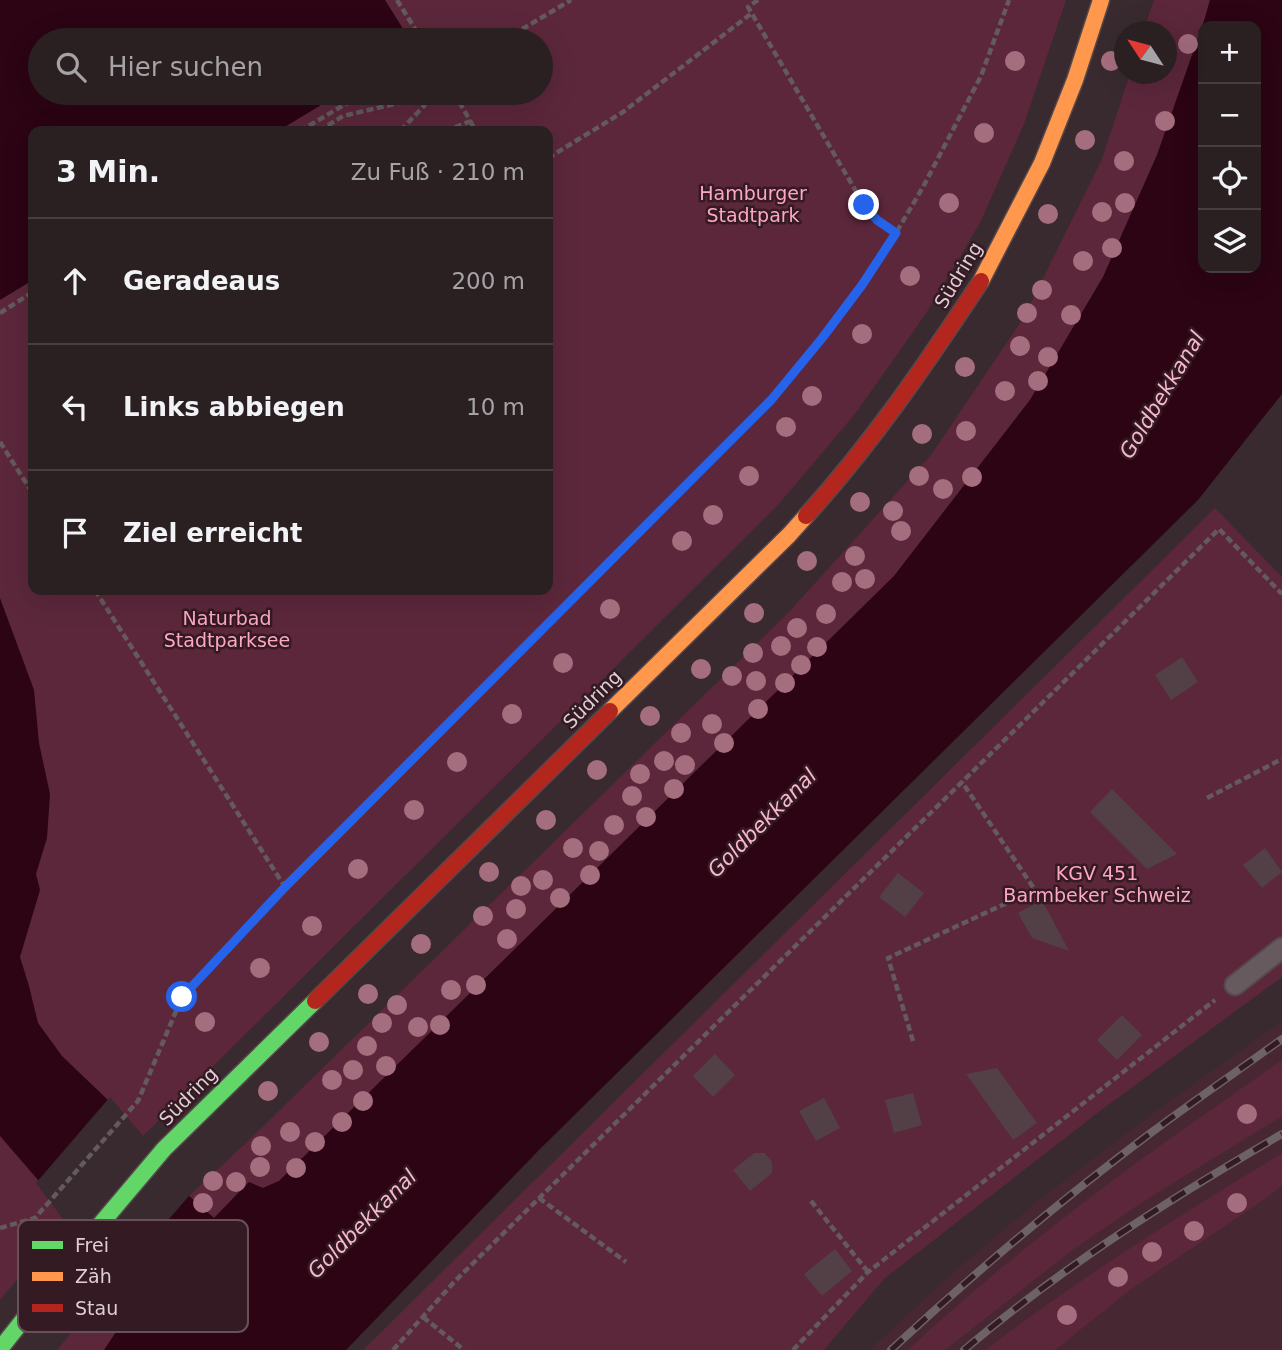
<!DOCTYPE html>
<html lang="de">
<meta charset="utf-8">
<style>
:root{--surface:#2a2022;--page:#362d2f;--text:#f1f3f6;--muted:#a5a3a5;--line:#463e40}
body{margin:0;font-family:"DejaVu Sans",sans-serif;background:var(--page);color:var(--text)}
.controls{position:absolute;right:21px;top:21px;display:grid;overflow:hidden;border-radius:14px;box-shadow:0 7px 28px #0002}
.controls button{width:63px;height:63px;display:grid;place-items:center;padding:0;border:0;border-bottom:2px solid var(--line);background:var(--surface);color:var(--text);font:35px sans-serif}
.compass{position:absolute;left:1114px;top:21px;width:63px;height:63px;border-radius:50%;background:var(--surface);box-shadow:0 7px 28px #0002;rotate:306deg}
.stop{position:absolute;width:21px;height:21px;margin:-16px;border:5px solid #2563eb;border-radius:50%;background:#fff}
.stop.end{background:#2563eb;border-color:#fff;box-shadow:0 2px 7px #0008}
.list{margin:0;padding:0;list-style:none}
h2{display:flex;justify-content:space-between;align-items:center;height:91px;margin:0;padding:0 28px;font-size:30px}
h2 small{font-size:23px;font-weight:400;color:var(--muted)}
.list li{display:grid;grid-template-columns:46px 1fr auto;gap:21px;align-items:center;box-sizing:border-box;height:126px;padding:0 28px;border-top:2px solid var(--line)}
.list b{display:block;font-size:26px;white-space:nowrap}
.list em{font-size:23px;font-style:normal;color:var(--muted)}
.icon{flex:none;width:38px;height:38px;fill:none;stroke:currentColor;stroke-width:2;stroke-linecap:round;stroke-linejoin:round}
.map{position:relative;flex:none;width:1282px;height:1350px;overflow:hidden}
.search{position:absolute;background:var(--surface);box-shadow:0 7px 28px #0002;left:28px;top:28px;width:525px;height:77px;display:flex;align-items:center;gap:18px;box-sizing:border-box;padding:0 24px;border-radius:38px;color:var(--muted);font-size:26px}
.panel{position:absolute;background:var(--surface);box-shadow:0 7px 28px #0002;left:28px;top:126px;width:525px;height:469px;border-radius:14px}
.map>svg:first-child{display:block}
.built{fill:#472832}
.green{fill:#5c273b;fill-rule:evenodd}
.water{fill:#2c0414;fill-rule:evenodd}
.pier{fill:#382a2e}
.building{fill:#533f46}
.lines{fill:none;stroke-linecap:round;stroke-linejoin:round}
.lane-casing{stroke:#55484c;stroke-width:23}
.fast-casing{stroke:#55484c;stroke-width:19}
.slow-casing{stroke:#55484c;stroke-width:19}
.jam-casing{stroke:#55484c;stroke-width:19}
.path{stroke:#645a5d;stroke-width:4.5;stroke-dasharray:7 3.5;stroke-linecap:butt}
.lane{stroke:#665a5e;stroke-width:19}
.fast{stroke:#63d668;stroke-width:16}
.slow{stroke:#ff974d;stroke-width:16}
.jam{stroke:#b3261e;stroke-width:16}
.rail-casing{stroke:#6d6265;stroke-width:8}
.rail{stroke:#331a23;stroke-width:5;stroke-dasharray:16;stroke-linecap:butt}
.tree{fill:#a56e7f}
.route{stroke:#2563eb;stroke-width:9}
.labels{text-anchor:middle;dominant-baseline:central;stroke-width:5;stroke-linejoin:round;paint-order:stroke}
.park-label{font-size:19px;fill:#fea6c2;stroke:#331a23}
.street-label{font-size:19px;fill:#dfced3;stroke:#331a23}
.water-label{font-size:21px;font-style:italic;fill:#f9b7cb;stroke:#331a23}
.key{fill:#331a23;stroke:#675058;stroke-width:2}
.key-label{font-size:19px;fill:#dfced3}
</style>
<div class="map">
<svg width="1282" height="1350" viewBox="0 0 1282 1350">
<rect width="100%" height="100%" fill="#382a2e"/>
<polygon class="built" points="1282,1021 1282,1350 869,1350 957,1269 1041,1198 1175,1097"/>
<g class="green">
<path d="M0 0H1066L1024 124 980 223 925 315 855 414 778 505 127 1152 63 1225 0 1300ZM40 40H541V93H40ZM33 131H548V590H33Z"/>
<polygon points="1154,0 1210,0 1204,21 1157,155 1103,277 1030,400 894,576 279,1181 263,1188 248,1182 214,1218 189,1196 248,1141 788,613 931,455 1024,317 1102,159 1130,74 1166,74 1166,32 1143,31"/>
<polygon points="1215,508 1282,577 1282,977 1100,1111 884,1279 824,1350 363,1350"/>
<path d="M1282 1060V1116L1144 1201 1071 1251 945 1350H908C979 1284 1056 1222 1135 1164 1183 1129 1233 1095 1282 1060Z"/>
<path d="M1282 1153V1185L1269 1196 1130 1290 1055 1350H986C1080 1277 1181 1215 1282 1153Z"/>
<polygon points="114,1282 134,1305 104,1350 57,1350"/>
</g>
<g class="water">
<polygon points="0,0 385,0 410,40 40,40 40,93 341,93 278,131 33,131 33,280 0,300"/>
<path d="M1210 0H1282V394L1198 500 539 1150 346 1350H104L134 1305 114 1282 38 1180 0 1136V598L34 690 39 743 50 794 47 838 36 874 40 890 20 957 29 986 38 1023 62 1056 108 1100 189 1196 214 1218 249 1182 263 1188 279 1181 894 576 1030 400 1103 277 1157 155 1204 21ZM1203 26H1256V268H1203Z"/>
</g>
<polygon class="pier" points="110,1097 181,1181 189,1196 114,1282 103,1273 36,1183"/>
<g class="building">
<polygon points="1182,657 1198,682 1171,700 1155,675"/>
<polygon points="1112,789 1177,854 1147,869 1090,812"/>
<polygon points="1265,848 1282,872 1262,888 1243,865"/>
<polygon points="898,873 924,893 905,917 879,897"/>
<polygon points="1042,900 1069,951 1032,938 1018,913"/>
<polygon points="1122,1015 1142,1035 1117,1060 1097,1040"/>
<polygon points="715,1054 735,1075 713,1097 693,1076"/>
<polygon points="997,1068 1037,1123 1013,1140 966,1074"/>
<polygon points="913,1093 922,1125 894,1133 885,1100"/>
<polygon points="824,1098 840,1128 816,1141 799,1111"/>
<polygon points="754,1153 765,1153 772,1162 772,1173 750,1191 733,1170"/>
<polygon points="835,1249 852,1271 822,1296 804,1274"/>
</g>
<g class="lines">
<g class="lane-casing">
<polyline id="lane" points="1235,985 1282,948"/>
</g>
<g class="fast-casing">
<polyline id="fast" points="0,1349 77,1252 164,1149 315,1001"/>
</g>
<g class="slow-casing">
<g id="slow">
<polyline points="981,281 1042,163 1075,80 1101,0"/>
<polyline points="610,711 789,535 806,516"/>
</g>
</g>
<g class="jam-casing">
<g id="jam">
<path d="M806 516C873 442 926 364 981 281"/>
<polyline points="315,1001 610,711"/>
</g>
</g>
<g class="path">
<polyline points="397,0 422,40"/>
<polyline points="758,0 748,7 864,205 878,220 896,233"/>
<polyline points="504,40 571,0"/>
<polyline points="454,93 476,131"/>
<polyline points="300,131 364,93"/>
<polyline points="319,131 343,116 420,98 426,100 424,106 400,131"/>
<polyline points="445,131 471,121"/>
<polyline points="548,158 623,112 752,13"/>
<polyline points="0,313 33,292"/>
<polyline points="0,442 33,494"/>
<polyline points="95,590 285,887"/>
<polyline points="1207,798 1282,759"/>
<polyline points="913,1041 888,958 1035,890 962,782"/>
<polyline points="539,1198 626,1262"/>
<polyline points="811,1201 868,1272"/>
<polyline points="0,1228 35,1218 138,1101 182,997 285,887 772,399 823,337 862,285 896,233 923,187 981,76 1009,0"/>
<polyline points="423,1317 464,1350"/>
<polyline points="393,1350 456,1280 1219,529 1282,594"/>
<polyline points="793,1350 868,1272 1215,1000"/>
</g>
<use href="#lane" class="lane"/>
<use href="#fast" class="fast"/>
<use href="#slow" class="slow"/>
<use href="#jam" class="jam"/>
<g class="rail-casing">
<g id="rail">
<path d="M891 1350C974 1273 1061 1200 1152 1132 1195 1100 1239 1070 1282 1039"/>
<path d="M964 1350C1062 1267 1171 1198 1282 1134"/>
</g>
</g>
<use href="#rail" class="rail"/>
</g>
<g class="tree">
<circle cx="1188" cy="44" r="10"/>
<circle cx="1015" cy="61" r="10"/>
<circle cx="1111" cy="61" r="10"/>
<circle cx="1165" cy="121" r="10"/>
<circle cx="984" cy="133" r="10"/>
<circle cx="1085" cy="140" r="10"/>
<circle cx="1124" cy="161" r="10"/>
<circle cx="949" cy="203" r="10"/>
<circle cx="1125" cy="203" r="10"/>
<circle cx="1102" cy="212" r="10"/>
<circle cx="1048" cy="214" r="10"/>
<circle cx="1112" cy="248" r="10"/>
<circle cx="1083" cy="261" r="10"/>
<circle cx="910" cy="276" r="10"/>
<circle cx="1042" cy="290" r="10"/>
<circle cx="1027" cy="313" r="10"/>
<circle cx="1071" cy="315" r="10"/>
<circle cx="862" cy="334" r="10"/>
<circle cx="1020" cy="346" r="10"/>
<circle cx="1048" cy="357" r="10"/>
<circle cx="965" cy="367" r="10"/>
<circle cx="1038" cy="381" r="10"/>
<circle cx="1005" cy="391" r="10"/>
<circle cx="812" cy="396" r="10"/>
<circle cx="786" cy="427" r="10"/>
<circle cx="966" cy="431" r="10"/>
<circle cx="922" cy="434" r="10"/>
<circle cx="749" cy="476" r="10"/>
<circle cx="919" cy="476" r="10"/>
<circle cx="972" cy="477" r="10"/>
<circle cx="943" cy="489" r="10"/>
<circle cx="860" cy="502" r="10"/>
<circle cx="893" cy="511" r="10"/>
<circle cx="713" cy="515" r="10"/>
<circle cx="901" cy="531" r="10"/>
<circle cx="682" cy="541" r="10"/>
<circle cx="855" cy="556" r="10"/>
<circle cx="807" cy="561" r="10"/>
<circle cx="865" cy="579" r="10"/>
<circle cx="842" cy="582" r="10"/>
<circle cx="610" cy="609" r="10"/>
<circle cx="754" cy="613" r="10"/>
<circle cx="826" cy="614" r="10"/>
<circle cx="797" cy="628" r="10"/>
<circle cx="781" cy="646" r="10"/>
<circle cx="817" cy="647" r="10"/>
<circle cx="753" cy="653" r="10"/>
<circle cx="563" cy="663" r="10"/>
<circle cx="801" cy="665" r="10"/>
<circle cx="701" cy="669" r="10"/>
<circle cx="732" cy="676" r="10"/>
<circle cx="756" cy="681" r="10"/>
<circle cx="785" cy="683" r="10"/>
<circle cx="758" cy="709" r="10"/>
<circle cx="512" cy="714" r="10"/>
<circle cx="650" cy="716" r="10"/>
<circle cx="712" cy="724" r="10"/>
<circle cx="681" cy="733" r="10"/>
<circle cx="724" cy="743" r="10"/>
<circle cx="664" cy="761" r="10"/>
<circle cx="457" cy="762" r="10"/>
<circle cx="685" cy="765" r="10"/>
<circle cx="597" cy="770" r="10"/>
<circle cx="640" cy="774" r="10"/>
<circle cx="674" cy="789" r="10"/>
<circle cx="632" cy="796" r="10"/>
<circle cx="414" cy="810" r="10"/>
<circle cx="646" cy="817" r="10"/>
<circle cx="546" cy="820" r="10"/>
<circle cx="614" cy="825" r="10"/>
<circle cx="573" cy="848" r="10"/>
<circle cx="599" cy="851" r="10"/>
<circle cx="358" cy="869" r="10"/>
<circle cx="489" cy="872" r="10"/>
<circle cx="590" cy="875" r="10"/>
<circle cx="543" cy="880" r="10"/>
<circle cx="521" cy="886" r="10"/>
<circle cx="560" cy="898" r="10"/>
<circle cx="516" cy="909" r="10"/>
<circle cx="483" cy="916" r="10"/>
<circle cx="312" cy="926" r="10"/>
<circle cx="507" cy="939" r="10"/>
<circle cx="421" cy="944" r="10"/>
<circle cx="260" cy="968" r="10"/>
<circle cx="476" cy="985" r="10"/>
<circle cx="451" cy="990" r="10"/>
<circle cx="368" cy="994" r="10"/>
<circle cx="397" cy="1005" r="10"/>
<circle cx="205" cy="1022" r="10"/>
<circle cx="382" cy="1023" r="10"/>
<circle cx="440" cy="1025" r="10"/>
<circle cx="418" cy="1027" r="10"/>
<circle cx="319" cy="1042" r="10"/>
<circle cx="367" cy="1046" r="10"/>
<circle cx="386" cy="1066" r="10"/>
<circle cx="353" cy="1070" r="10"/>
<circle cx="332" cy="1080" r="10"/>
<circle cx="268" cy="1091" r="10"/>
<circle cx="363" cy="1101" r="10"/>
<circle cx="1247" cy="1114" r="10"/>
<circle cx="342" cy="1122" r="10"/>
<circle cx="290" cy="1132" r="10"/>
<circle cx="315" cy="1142" r="10"/>
<circle cx="261" cy="1146" r="10"/>
<circle cx="260" cy="1167" r="10"/>
<circle cx="296" cy="1168" r="10"/>
<circle cx="213" cy="1181" r="10"/>
<circle cx="236" cy="1182" r="10"/>
<circle cx="203" cy="1203" r="10"/>
<circle cx="1237" cy="1203" r="10"/>
<circle cx="1194" cy="1231" r="10"/>
<circle cx="1152" cy="1252" r="10"/>
<circle cx="1118" cy="1277" r="10"/>
<circle cx="1067" cy="1315" r="10"/>
</g>
<g class="lines">
<polyline class="route" points="182,997 285,887 772,399 823,337 862,285 896,233 877,220 864,205"/>
</g>
<g class="labels">
<g class="park-label">
<text x="753" y="193">Hamburger<tspan x="753" dy="22">Stadtpark</tspan></text>
<text x="227" y="618">Naturbad<tspan x="227" dy="22">Stadtparksee</tspan></text>
<text x="1097" y="873">KGV 451<tspan x="1097" dy="22">Barmbeker Schweiz</tspan></text>
</g>
<g class="street-label">
<text transform="translate(958 275) rotate(-59)">Südring</text>
<text transform="translate(592 699) rotate(-45)">Südring</text>
<text transform="translate(188 1096) rotate(-45)">Südring</text>
</g>
<g class="water-label">
<text transform="translate(1162 395) rotate(-59)">Goldbekkanal</text>
<text transform="translate(762 823) rotate(-45)">Goldbekkanal</text>
<text transform="translate(362 1224) rotate(-45)">Goldbekkanal</text>
</g>
</g>
<rect x="18" y="1220" width="230" height="112" rx="10" class="key"/>
<rect x="32" y="1241" width="31" height="8" fill="#63d668"/>
<rect x="32" y="1272" width="31" height="9" fill="#ff974d"/>
<rect x="32" y="1304" width="31" height="8" fill="#b3261e"/>
<g class="key-label">
<text x="75" y="1252">Frei</text>
<text x="75" y="1283">Zäh</text>
<text x="75" y="1315">Stau</text>
</g>
</svg>
<div class="controls">
<button>+</button>
<button>−</button>
<button><svg class="icon" aria-label="locate" viewBox="0 0 24 24"><circle cx="12" cy="12" r="6"/><path d="M12 2v4M12 18v4M2 12h4M18 12h4"/></svg></button>
<button><svg class="icon" aria-label="layers" viewBox="0 0 24 24"><path d="M12 4l9 5-9 5-9-5zM3 14l9 5 9-5"/></svg></button>
</div>
<svg class="compass" viewBox="-18 -18 36 36"><path d="M0-13l5 13h-10z" fill="#e53935"/><path d="M0 13l5-13h-10z" fill="#a5a3a5"/></svg>
<div class="stop" style="left:182px;top:997px"></div>
<div class="stop end" style="left:864px;top:205px"></div>
<div class="search"><svg class="icon" aria-label="search" viewBox="0 0 24 24"><circle cx="10" cy="10" r="6"/><path d="M15 15l6 6"/></svg>Hier suchen</div>
<section class="panel">
<h2>3 Min.<small>Zu Fuß · 210 m</small></h2>
<ul class="list">
<li><svg class="icon" aria-label="ahead" viewBox="0 0 24 24"><path d="M12 20V5M6 11l6-6 6 6"/></svg><div><b>Geradeaus</b></div><em>200 m</em></li>
<li><svg class="icon" aria-label="left" viewBox="0 0 24 24"><path d="M17 20v-9H6M10 6l-5 5 5 5"/></svg><div><b>Links abbiegen</b></div><em>10 m</em></li>
<li><svg class="icon" aria-label="arrive" viewBox="0 0 24 24"><path d="M6 21V4h12l-3 4 3 4H6"/></svg><div><b>Ziel erreicht</b></div></li>
</ul>
</section>
</div>
